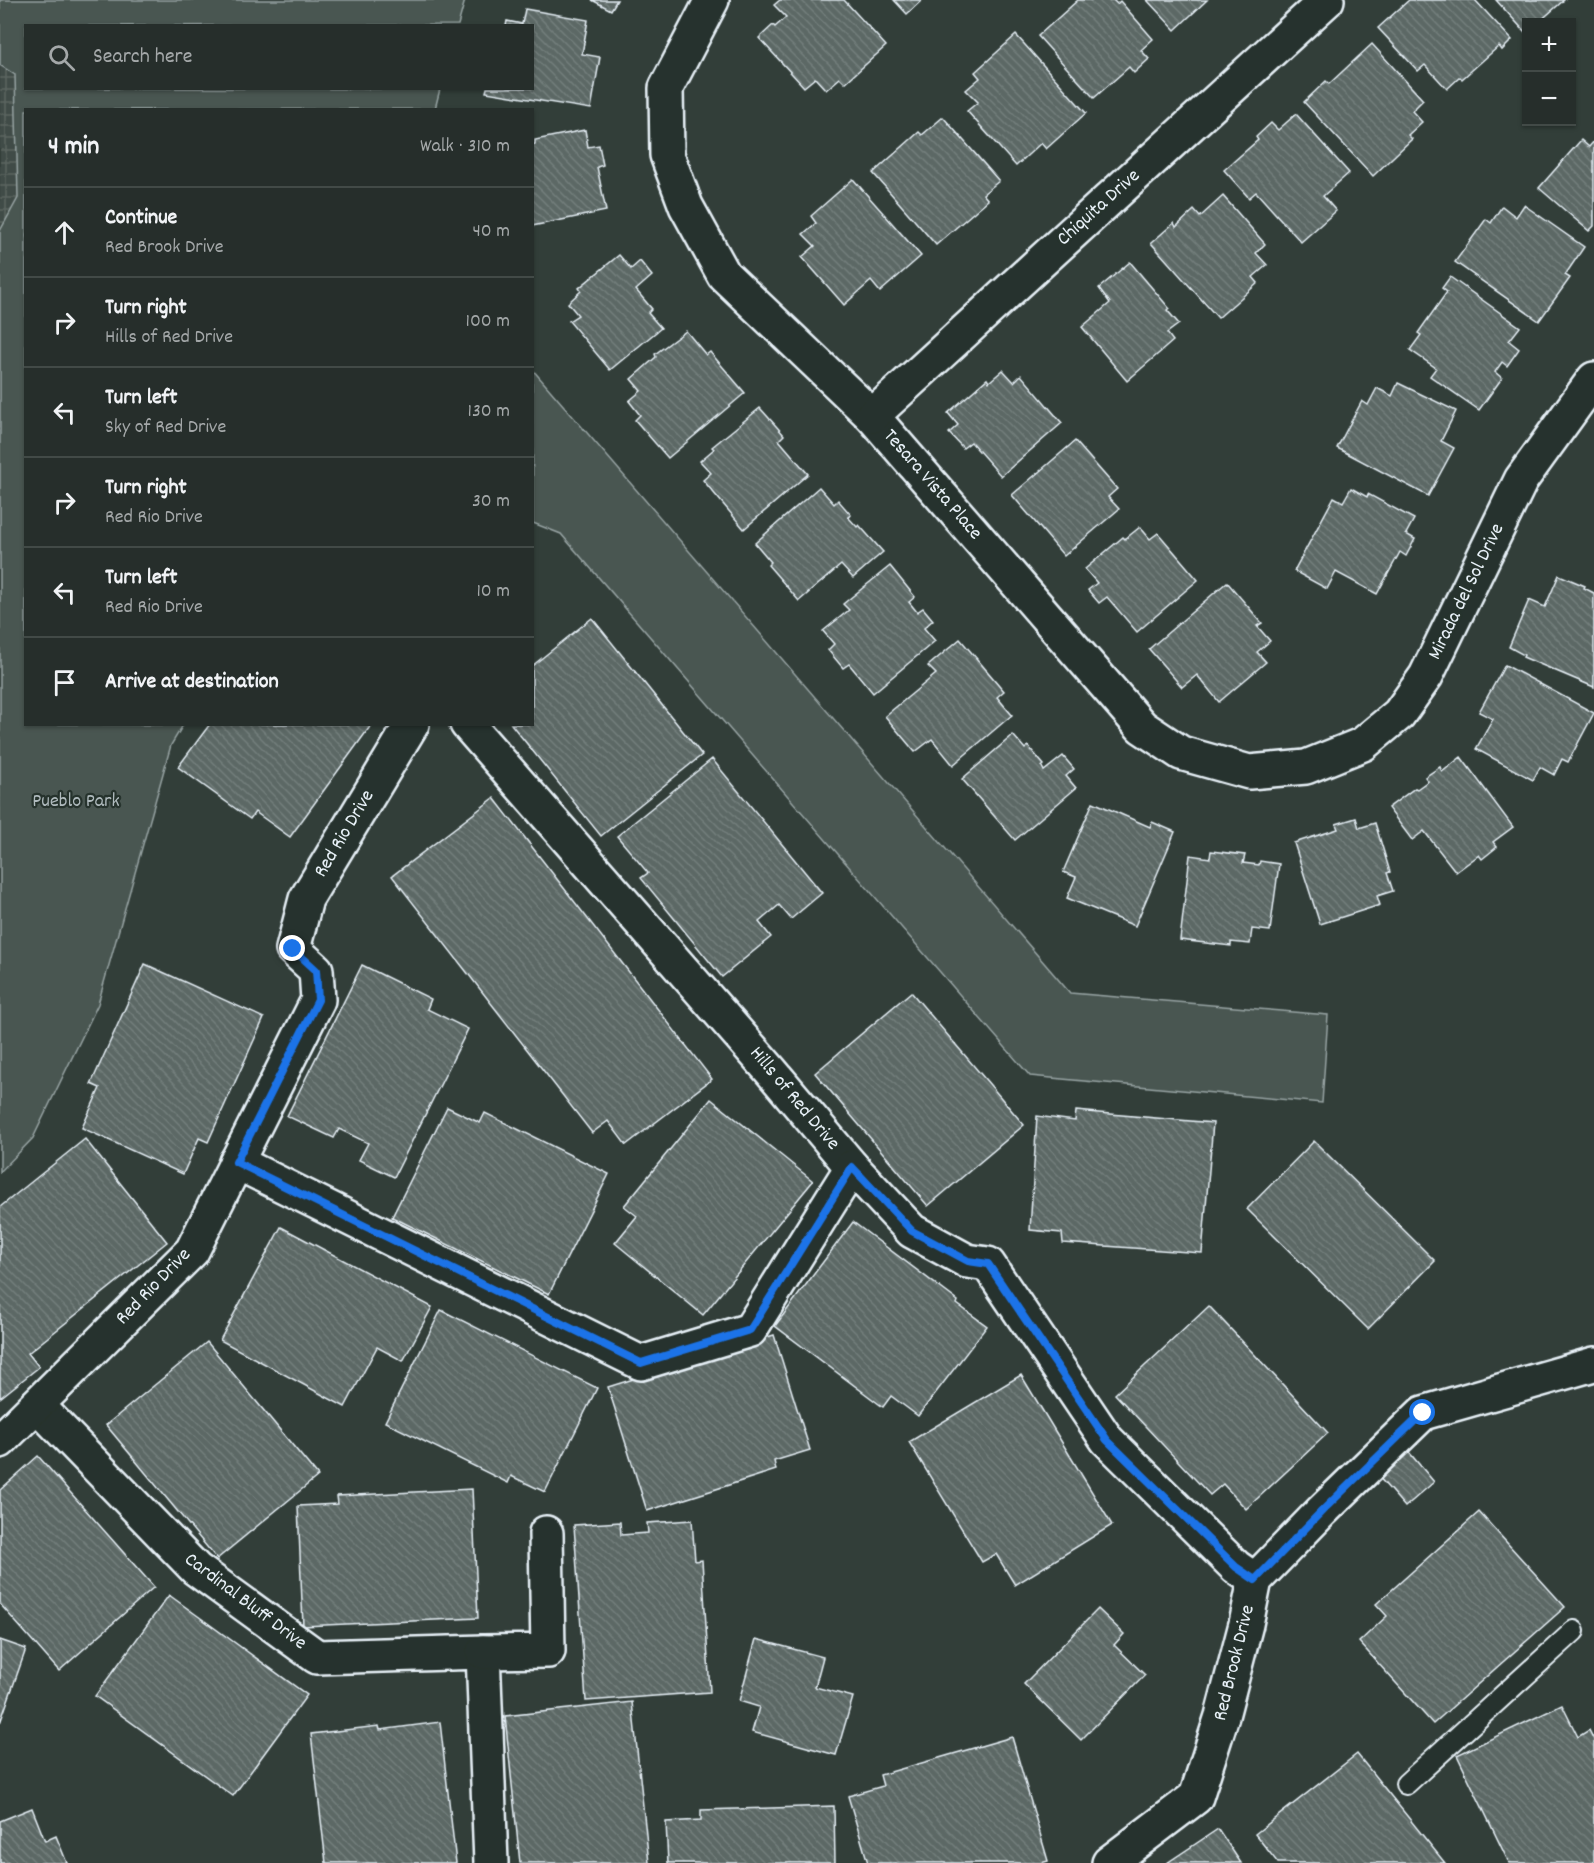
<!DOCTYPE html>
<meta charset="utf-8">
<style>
:root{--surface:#262e2b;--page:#2e3633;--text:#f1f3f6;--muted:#a4a8a9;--line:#424a47}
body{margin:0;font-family:Dekko,sans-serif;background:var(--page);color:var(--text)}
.controls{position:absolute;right:18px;top:18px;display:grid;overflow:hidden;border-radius:0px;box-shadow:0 2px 4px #0004}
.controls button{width:54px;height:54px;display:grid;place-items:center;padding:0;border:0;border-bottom:2px solid var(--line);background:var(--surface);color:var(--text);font:30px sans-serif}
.stop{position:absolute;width:18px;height:18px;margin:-14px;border:4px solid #1a73e8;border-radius:50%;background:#fff}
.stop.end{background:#1a73e8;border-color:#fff;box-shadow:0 2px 6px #0008}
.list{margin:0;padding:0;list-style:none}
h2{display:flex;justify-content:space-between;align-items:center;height:78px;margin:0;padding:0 24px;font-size:26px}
h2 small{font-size:20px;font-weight:400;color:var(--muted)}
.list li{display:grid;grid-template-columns:39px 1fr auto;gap:18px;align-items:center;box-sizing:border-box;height:90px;padding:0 24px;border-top:2px solid var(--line)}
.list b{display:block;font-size:22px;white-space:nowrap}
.list p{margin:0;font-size:20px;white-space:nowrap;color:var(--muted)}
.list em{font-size:20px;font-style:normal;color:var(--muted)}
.icon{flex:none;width:33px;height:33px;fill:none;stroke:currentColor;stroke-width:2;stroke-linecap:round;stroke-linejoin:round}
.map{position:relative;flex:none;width:1594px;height:1863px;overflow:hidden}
.search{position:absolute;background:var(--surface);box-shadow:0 2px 4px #0004;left:24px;top:24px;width:510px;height:66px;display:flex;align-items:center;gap:15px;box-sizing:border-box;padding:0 21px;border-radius:0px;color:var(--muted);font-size:22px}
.panel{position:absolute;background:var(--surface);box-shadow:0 2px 4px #0004;left:24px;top:108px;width:510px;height:618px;border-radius:0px}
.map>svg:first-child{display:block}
.industrial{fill:url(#industrial-grid)}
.park{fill:#495651;stroke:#98a4a4;stroke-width:1.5}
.building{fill:url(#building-back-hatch);stroke:#e8f1f8;stroke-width:1.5}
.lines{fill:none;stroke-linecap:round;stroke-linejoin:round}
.service-casing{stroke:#e8f1f8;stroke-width:24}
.minor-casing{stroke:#e8f1f8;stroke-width:38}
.service{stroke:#26332d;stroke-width:20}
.minor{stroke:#26332d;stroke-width:33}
.route{stroke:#1a73e8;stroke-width:8}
.labels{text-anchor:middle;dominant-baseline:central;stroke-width:4.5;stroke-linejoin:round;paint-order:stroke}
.street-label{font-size:20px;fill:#e8f1f8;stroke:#26332d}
.park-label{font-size:20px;fill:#b0bbbe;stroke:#26332d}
</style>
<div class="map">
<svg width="1594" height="1863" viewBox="0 0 1594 1863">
<defs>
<pattern id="industrial-grid" width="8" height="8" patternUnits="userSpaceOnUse" patternTransform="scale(1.5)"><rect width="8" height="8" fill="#3f4b46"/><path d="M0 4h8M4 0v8" fill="none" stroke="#5b6561"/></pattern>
<pattern id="building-back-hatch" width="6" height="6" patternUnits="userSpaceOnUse" patternTransform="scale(1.5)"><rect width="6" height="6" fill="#5c6865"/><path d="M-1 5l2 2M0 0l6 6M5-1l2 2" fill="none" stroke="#737e7c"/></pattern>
</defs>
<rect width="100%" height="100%" fill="#323e39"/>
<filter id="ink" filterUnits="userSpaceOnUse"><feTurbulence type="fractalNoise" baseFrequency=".0167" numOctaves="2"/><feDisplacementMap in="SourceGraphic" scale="12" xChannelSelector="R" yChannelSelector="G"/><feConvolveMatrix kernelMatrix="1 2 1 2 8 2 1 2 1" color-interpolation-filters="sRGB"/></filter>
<g filter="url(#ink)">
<polygon class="industrial" points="0,65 15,75 18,198 0,231"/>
<g class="park">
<polygon points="0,0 465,0 458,25 26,26 26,88 440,89 435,109 26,110 26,724 183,725 171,745 98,1004 33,1138 0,1172 0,231 18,198 15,75 0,65"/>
<polygon points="532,369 1070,993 1328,1015 1322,1103 1030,1076 561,534 533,523"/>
</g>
<g class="building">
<polygon points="592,0 617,0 611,10"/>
<polygon points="780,0 844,0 886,46 845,83 840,78 826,90 815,78 804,87 759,38 773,25 775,27 786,17 774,5"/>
<polygon points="894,0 922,0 907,14"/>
<polygon points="1078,0 1113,0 1117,4 1120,1 1153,39 1141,50 1149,59 1134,73 1129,67 1094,98 1038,36"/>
<polygon points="1147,0 1207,0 1175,30"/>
<polygon points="1409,0 1475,0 1512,40 1502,50 1499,46 1462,79 1460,77 1447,89 1425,65 1418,71 1378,28"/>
<polygon points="1496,0 1564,0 1539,22 1526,22 1526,33"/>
<polygon points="525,9 588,20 582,54 600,57 591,109 486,92 487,88 532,88 532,26 506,26 507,21 522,24"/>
<polygon points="1016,35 1086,113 1046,149 1041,143 1016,166 967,111 978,102 966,90 980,78 975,72"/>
<polygon points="1372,44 1423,100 1412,111 1422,122 1408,135 1412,139 1373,176 1304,102 1326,81 1329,84"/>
<polygon points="1296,114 1349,173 1323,196 1336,211 1301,242 1256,192 1249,198 1224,170 1258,140 1256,137 1271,123 1278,130"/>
<polygon points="943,117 999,181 983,194 988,200 936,245 873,173 919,132 922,135"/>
<polygon points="585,130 588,147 599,145 603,165 597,167 606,211 532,226 532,145 535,144 535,140"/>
<polygon points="1581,140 1589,147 1594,141 1594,226 1589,231 1539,188"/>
<polygon points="853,179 921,256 880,292 871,281 844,305 802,257 815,246 803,234 816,223 811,216"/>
<polygon points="1223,196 1265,244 1256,253 1267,265 1253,277 1258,283 1218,318 1151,243 1174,223 1176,227 1194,210 1200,217"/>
<polygon points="1524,205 1584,247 1565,275 1570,278 1539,321 1455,262 1486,219 1491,223 1502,206 1516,217"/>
<polygon points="619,255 631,269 640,261 652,276 636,290 652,309 648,313 661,328 610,370 569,321 578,315 568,303 581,291 579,288"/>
<polygon points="1130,262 1169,308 1167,310 1179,324 1167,333 1173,341 1127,381 1082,327 1110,303 1099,288"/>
<polygon points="1450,277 1520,327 1509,341 1519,349 1507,366 1502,362 1495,372 1502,378 1479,410 1430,376 1436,368 1410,350 1421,335 1418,333 1447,292 1442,288"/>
<polygon points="686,331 706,355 710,352 745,393 668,458 635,420 640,415 629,401 641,391 631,379 656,357 655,354"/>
<polygon points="1003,370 1014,382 1021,375 1062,423 1001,476 971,442 963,448 949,433 958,425 948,413 987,379 989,382"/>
<polygon points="1398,383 1456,411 1441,441 1454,448 1428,496 1337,448 1362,401 1368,405 1377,388 1392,396"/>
<polygon points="760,408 784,435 779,440 808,474 744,529 703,480 711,473 700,461 714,449 712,447"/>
<polygon points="1075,441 1117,489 1108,497 1119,509 1064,556 1012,495"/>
<polygon points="819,487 834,504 838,500 851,515 848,517 857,527 859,525 883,552 853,578 841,565 799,601 768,565 771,562 755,543"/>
<polygon points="1351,488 1367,497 1368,494 1414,519 1406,534 1415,539 1406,556 1400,552 1377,594 1336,572 1327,589 1294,571 1334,497 1343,502"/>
<polygon points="1140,527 1150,539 1158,533 1198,580 1137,632 1107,597 1099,603 1088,590 1097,583 1085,569 1123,537 1125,539"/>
<polygon points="890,566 915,597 909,602 917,612 923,608 933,620 924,628 935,641 873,693 849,664 843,668 828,650 834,644 823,631 849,610 843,604"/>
<polygon points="1559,575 1585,586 1584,588 1594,593 1594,687 1523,657 1524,655 1509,647 1529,600 1545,607"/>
<polygon points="1227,582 1262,623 1257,626 1270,641 1257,652 1266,662 1219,702 1197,675 1182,687 1149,649"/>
<polygon points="592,618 702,755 601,836 511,724 532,724 532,666"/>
<polygon points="960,639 1004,691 997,697 1012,715 953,765 932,739 915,752 885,716 936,674 928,666"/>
<polygon points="1505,665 1594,713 1568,762 1562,759 1554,775 1540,767 1533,780 1476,749 1493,719 1479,712"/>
<polygon points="210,724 372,724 290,837 255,812 250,819 178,767"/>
<polygon points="1013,735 1025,749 1028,746 1044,765 1042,767 1044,771 1063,756 1074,769 1066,776 1076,788 1015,840 962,779"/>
<polygon points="1461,757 1513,827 1493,842 1497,847 1482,859 1479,855 1456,872 1424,831 1412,840 1388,808 1415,788 1417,789 1428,781 1425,777 1440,767 1442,772"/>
<polygon points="712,759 822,893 791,919 779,905 759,922 771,937 722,977 641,878 648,873 617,836"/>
<polygon points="494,798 712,1079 626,1145 608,1121 592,1133 392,876"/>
<polygon points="1093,802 1150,827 1152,822 1175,832 1135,926 1067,898 1076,877 1063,872"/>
<polygon points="1356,818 1359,828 1375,823 1390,872 1387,873 1393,891 1377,896 1380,905 1320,924 1294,843 1338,829 1336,824"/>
<polygon points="1211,851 1245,855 1243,863 1259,865 1260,861 1279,864 1270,931 1252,929 1250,944 1231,942 1231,946 1180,940 1190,855 1210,858"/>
<polygon points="145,964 264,1018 208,1142 199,1138 183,1174 82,1128 100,1088 91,1084"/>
<polygon points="362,965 431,999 427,1009 468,1029 394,1177 359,1160 368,1143 339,1129 334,1138 287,1116"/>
<polygon points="911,992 1024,1125 928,1206 815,1073"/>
<polygon points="711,1099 813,1181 703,1315 615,1243 637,1216 624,1206"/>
<polygon points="447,1107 480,1123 485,1113 609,1174 549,1294 392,1217"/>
<polygon points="1076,1111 1213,1123 1202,1253 1063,1243 1062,1233 1030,1230 1037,1116 1075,1121"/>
<polygon points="85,1139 167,1242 28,1353 39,1367 0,1398 0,1207"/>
<polygon points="1314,1141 1435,1261 1368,1329 1247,1209"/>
<polygon points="853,1222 958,1301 957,1304 987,1326 918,1416 891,1396 883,1407 775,1326"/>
<polygon points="281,1227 432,1307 403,1361 377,1347 345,1407 220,1340"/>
<polygon points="1209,1306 1328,1433 1246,1509 1223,1484 1210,1495 1115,1394"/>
<polygon points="441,1310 597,1388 545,1492 511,1476 508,1483 385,1422"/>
<polygon points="774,1335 810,1450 774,1461 776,1470 647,1511 608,1387"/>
<polygon points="207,1342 318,1476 217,1559 106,1425"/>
<polygon points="1021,1375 1112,1525 1015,1585 996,1554 982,1562 909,1442"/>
<polygon points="1408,1451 1434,1482 1405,1507 1378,1476"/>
<polygon points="38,1456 154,1587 59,1671 0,1604 0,1490"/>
<polygon points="472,1489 478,1618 303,1626 298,1506 338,1504 337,1496"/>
<polygon points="1479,1512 1565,1607 1433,1724 1359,1642 1387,1616 1376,1604"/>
<polygon points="692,1520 695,1561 702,1560 710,1692 586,1701 574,1525 620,1522 621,1535 648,1533 647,1523"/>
<polygon points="169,1595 307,1695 233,1796 95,1696"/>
<polygon points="1098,1609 1124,1634 1114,1645 1145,1675 1081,1740 1024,1684"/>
<polygon points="756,1639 823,1657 815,1687 853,1697 836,1755 752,1732 759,1707 739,1701"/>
<polygon points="0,1640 26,1649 0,1723"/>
<polygon points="632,1702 649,1863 520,1863 505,1716"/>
<polygon points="1562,1705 1578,1737 1589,1730 1594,1740 1594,1863 1509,1863 1457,1755"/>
<polygon points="440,1722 456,1863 326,1863 311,1734 379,1726 380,1730"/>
<polygon points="1012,1737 1048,1861 1041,1863 868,1863 848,1796 883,1786 880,1775"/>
<polygon points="1357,1754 1445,1863 1278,1863 1255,1834"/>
<polygon points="834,1806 835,1863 668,1863 666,1822 701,1820 701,1810"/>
<polygon points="32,1808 45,1841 56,1836 67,1863 0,1863 0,1821"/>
<polygon points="1218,1829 1241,1863 1167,1863"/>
</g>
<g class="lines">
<g class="service-casing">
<polyline id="service" points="1406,1784 1574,1631"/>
</g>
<g class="minor-casing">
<g id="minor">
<polyline points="712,0 666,88 667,155 686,206 724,275 872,416 1142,727 1181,753 1249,772 1306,767 1363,744 1399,714 1426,676 1521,480 1594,379"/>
<polyline points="872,416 1327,0"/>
<polyline points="467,724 771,1071 852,1167 912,1231 967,1261 988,1264 1107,1440 1236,1567 1255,1580"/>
<polyline points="236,1162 641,1363 750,1330 852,1167"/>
<polyline points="37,1405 196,1569 317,1657 483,1652 491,1863"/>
<polyline points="0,1441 192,1251 318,1000 316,970 293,949 306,899 412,724"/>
<polyline points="483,1652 548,1651 546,1533"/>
<polyline points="1109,1863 1196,1797 1222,1716 1246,1624 1255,1580 1323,1510 1423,1413 1594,1364"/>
</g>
</g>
<use href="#service" class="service"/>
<use href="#minor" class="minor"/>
</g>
</g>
<g class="lines" filter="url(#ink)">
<polyline class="route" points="293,949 316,970 318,1000 236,1162 641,1363 750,1330 852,1167 912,1231 968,1261 988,1264 1107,1440 1236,1567 1255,1580 1323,1510 1423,1413"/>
</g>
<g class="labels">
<g class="street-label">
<text transform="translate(1099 208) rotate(-42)">Chiquita Drive</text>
<text transform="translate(932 485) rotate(49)">Tesara Vista Place</text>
<text transform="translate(1467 592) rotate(-64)">Mirada del Sol Drive</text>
<text transform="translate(345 834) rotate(-59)">Red Rio Drive</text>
<text transform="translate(794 1099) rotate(50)">Hills of Red Drive</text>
<text transform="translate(154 1287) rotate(-46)">Red Rio Drive</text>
<text transform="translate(245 1602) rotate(37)">Cardinal Bluff Drive</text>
<text transform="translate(1235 1663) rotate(-76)">Red Brook Drive</text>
</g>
<g class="park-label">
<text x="76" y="802">Pueblo Park</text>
</g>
</g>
</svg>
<div class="controls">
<button>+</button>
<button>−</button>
</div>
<div class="stop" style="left:1423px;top:1413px"></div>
<div class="stop end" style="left:293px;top:949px"></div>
<div class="search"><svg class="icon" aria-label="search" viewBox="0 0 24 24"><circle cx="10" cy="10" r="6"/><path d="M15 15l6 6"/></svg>Search here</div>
<section class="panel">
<h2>4 min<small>Walk · 310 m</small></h2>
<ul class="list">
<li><svg class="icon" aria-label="ahead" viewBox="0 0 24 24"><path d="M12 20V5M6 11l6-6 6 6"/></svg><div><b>Continue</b><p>Red Brook Drive</p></div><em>40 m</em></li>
<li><svg class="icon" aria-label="right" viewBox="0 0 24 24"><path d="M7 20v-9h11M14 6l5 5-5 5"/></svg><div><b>Turn right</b><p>Hills of Red Drive</p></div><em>100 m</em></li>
<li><svg class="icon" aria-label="left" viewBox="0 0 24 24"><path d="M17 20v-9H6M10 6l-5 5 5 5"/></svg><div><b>Turn left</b><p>Sky of Red Drive</p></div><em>130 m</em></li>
<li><svg class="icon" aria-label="right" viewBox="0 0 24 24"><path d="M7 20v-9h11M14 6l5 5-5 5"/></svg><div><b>Turn right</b><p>Red Rio Drive</p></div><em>30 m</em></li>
<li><svg class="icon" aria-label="left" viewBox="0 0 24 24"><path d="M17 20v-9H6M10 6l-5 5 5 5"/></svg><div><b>Turn left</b><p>Red Rio Drive</p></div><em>10 m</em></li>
<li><svg class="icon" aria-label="arrive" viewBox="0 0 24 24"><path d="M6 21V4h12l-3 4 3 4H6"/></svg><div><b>Arrive at destination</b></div></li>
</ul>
</section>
</div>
